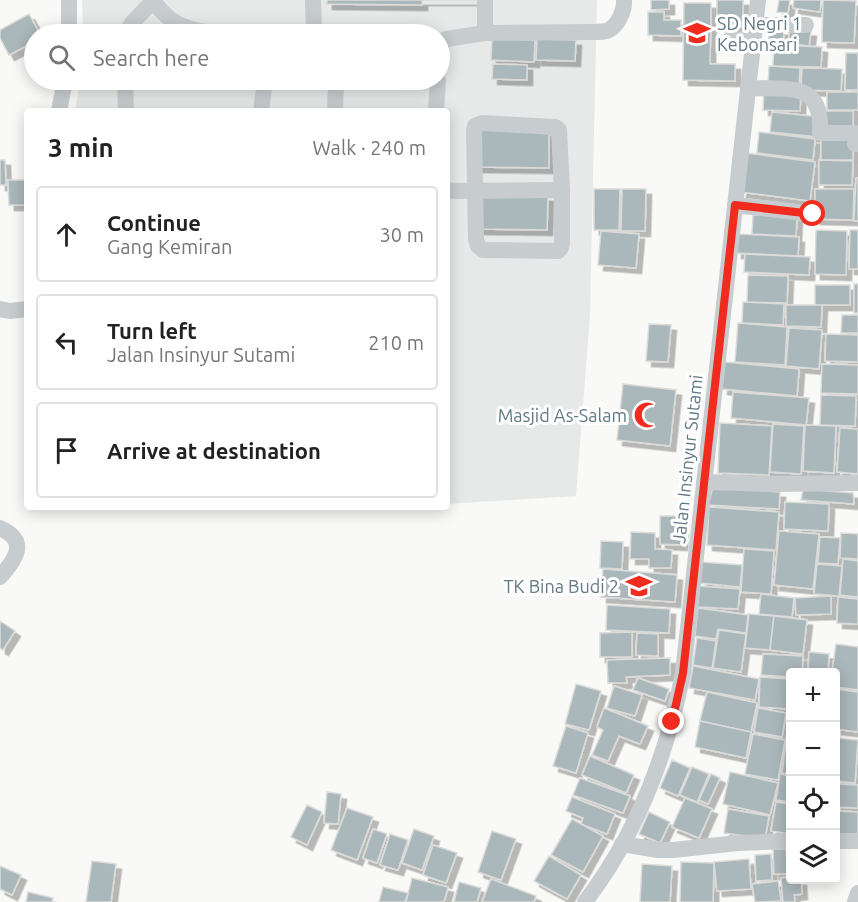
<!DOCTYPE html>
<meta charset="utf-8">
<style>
:root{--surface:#fff;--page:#f6f6f6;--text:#222;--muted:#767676;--line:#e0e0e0}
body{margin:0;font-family:Ubuntu,sans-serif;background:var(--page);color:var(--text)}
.controls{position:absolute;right:18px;bottom:18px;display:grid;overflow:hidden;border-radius:6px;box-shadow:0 3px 15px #0003}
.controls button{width:54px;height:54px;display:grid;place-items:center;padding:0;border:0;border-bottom:2px solid var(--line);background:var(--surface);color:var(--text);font:30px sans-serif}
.stop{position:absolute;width:18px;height:18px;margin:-14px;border:4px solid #f12c1f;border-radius:50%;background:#fff}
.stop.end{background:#f12c1f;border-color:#fff;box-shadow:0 2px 6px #0008}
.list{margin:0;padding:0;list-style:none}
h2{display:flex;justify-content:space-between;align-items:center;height:78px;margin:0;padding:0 24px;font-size:26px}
h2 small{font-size:20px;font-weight:400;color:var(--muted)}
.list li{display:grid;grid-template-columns:39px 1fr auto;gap:18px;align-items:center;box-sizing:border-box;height:96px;margin:0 12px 12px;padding:0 12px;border:2px solid var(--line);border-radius:6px}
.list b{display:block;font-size:22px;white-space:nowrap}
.list p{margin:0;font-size:20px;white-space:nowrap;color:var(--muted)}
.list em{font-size:20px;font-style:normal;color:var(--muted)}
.icon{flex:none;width:33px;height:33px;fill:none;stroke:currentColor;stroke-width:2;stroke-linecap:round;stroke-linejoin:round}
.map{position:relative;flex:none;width:858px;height:902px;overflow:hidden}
.search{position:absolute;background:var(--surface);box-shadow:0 3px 15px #0003;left:24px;top:24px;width:426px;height:66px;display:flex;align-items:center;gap:15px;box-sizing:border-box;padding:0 21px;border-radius:33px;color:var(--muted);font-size:22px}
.panel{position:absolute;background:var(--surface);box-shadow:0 3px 15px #0003;left:24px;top:108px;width:426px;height:402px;border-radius:6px}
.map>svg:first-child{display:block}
.built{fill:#e7e9e8}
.building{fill:#aab7bb;stroke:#dbdbd9;stroke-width:1.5;filter:url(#shadow)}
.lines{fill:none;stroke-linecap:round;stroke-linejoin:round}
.minor{stroke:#c7cccf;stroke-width:16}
.route{stroke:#f12c1f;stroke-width:8}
.labels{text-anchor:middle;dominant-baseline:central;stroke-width:6;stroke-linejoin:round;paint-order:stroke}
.poi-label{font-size:18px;fill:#627a84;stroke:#fff;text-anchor:end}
.street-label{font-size:18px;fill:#627a84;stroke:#fff}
</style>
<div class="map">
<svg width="858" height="902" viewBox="0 0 858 902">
<defs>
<filter id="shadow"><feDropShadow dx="5.5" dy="5.5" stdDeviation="0" flood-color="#0004"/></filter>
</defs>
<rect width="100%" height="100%" fill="#f9f9f7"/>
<polygon class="built" points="82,0 597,0 590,315 576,496 447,504 447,111 75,111 81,80 440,80 440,34 83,34"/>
<g class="building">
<polygon points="327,0 476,0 422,0 422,5 327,4"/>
<polygon points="651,0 669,0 669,9 651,10"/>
<rect x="717" y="0" width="26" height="26"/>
<polygon points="779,0 790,0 788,13 777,12"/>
<polygon points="794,0 821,0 820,12 793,8"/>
<polygon points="823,0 856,1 854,43 822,42"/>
<polygon points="684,3 711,3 710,64 735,64 735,81 683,80"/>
<polygon points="648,12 664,12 664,20 681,20 681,36 648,35"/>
<polygon points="29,14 40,34 34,34 34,42 9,55 0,38 0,30"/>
<polygon points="770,29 784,30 783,45 768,43"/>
<polygon points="790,29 811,31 809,46 788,43"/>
<polygon points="492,39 535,40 534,62 491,60"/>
<polygon points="537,39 576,40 575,61 536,60"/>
<polygon points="774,45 822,47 821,67 773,66"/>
<polygon points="846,53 858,53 858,90 845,90"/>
<polygon points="493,64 527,65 527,80 492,79"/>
<polygon points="769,66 800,68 799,86 768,85"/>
<polygon points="802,68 842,69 841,91 801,90"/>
<polygon points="764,90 801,91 800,111 763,110"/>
<rect x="827" y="92" width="31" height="18"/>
<rect x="822" y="111" width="31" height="22"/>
<polygon points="772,112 821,117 818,137 770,132"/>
<polygon points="476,130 549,131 549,168 475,167"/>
<polygon points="759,132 815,139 813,160 757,153"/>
<polygon points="821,134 853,135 853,160 821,160"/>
<polygon points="746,153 815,162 810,201 741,192"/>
<polygon points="0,160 5,160 6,185 0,185"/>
<polygon points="819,160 853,161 852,185 819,185"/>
<polygon points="856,178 858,178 858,221 854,221"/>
<polygon points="8,180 27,180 27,205 9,205"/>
<polygon points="594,189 620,189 619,230 594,230"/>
<polygon points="622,189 646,189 645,231 621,231"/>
<polygon points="815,189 854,189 853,220 815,219"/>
<polygon points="478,194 548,196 547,230 478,229"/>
<polygon points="753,215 797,216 796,236 752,234"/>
<polygon points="816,230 847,231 846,275 815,274"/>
<polygon points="850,230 858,230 858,269 849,269"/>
<polygon points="601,231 639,234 636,268 598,265"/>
<polygon points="737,234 799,237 798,256 736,253"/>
<polygon points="745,254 810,257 809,275 744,272"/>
<polygon points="748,275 788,276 787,303 747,302"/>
<rect x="854" y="284" width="4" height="29"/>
<rect x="815" y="285" width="35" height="20"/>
<polygon points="743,302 784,304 783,325 742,323"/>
<polygon points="786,305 822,305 821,327 786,326"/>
<polygon points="842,315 858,315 858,333 841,333"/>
<polygon points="738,323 787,327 785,365 735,362"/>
<polygon points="649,324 671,325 668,362 646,361"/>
<polygon points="789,328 822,330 819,369 786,366"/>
<polygon points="826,334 858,335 858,362 825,361"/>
<polygon points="725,362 799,369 797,396 722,389"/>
<polygon points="822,364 858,365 858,394 821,393"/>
<polygon points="623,384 676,390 670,446 617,440"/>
<polygon points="733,392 809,398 806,425 731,418"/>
<polygon points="821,395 856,396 855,426 820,425"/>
<polygon points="720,423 772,426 769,475 718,473"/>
<polygon points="773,424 804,426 801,474 770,472"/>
<polygon points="805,425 836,426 834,473 803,471"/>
<polygon points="840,428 858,429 858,474 837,472"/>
<polygon points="713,487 780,492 779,509 708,505"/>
<polygon points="803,489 853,493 854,504 801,500"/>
<polygon points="785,502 829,504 828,531 784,529"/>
<polygon points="709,507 779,512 776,550 707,545"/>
<polygon points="660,516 683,516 682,545 660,544"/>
<polygon points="779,531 819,534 813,589 774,585"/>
<polygon points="631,532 655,533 655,549 672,550 671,568 649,568 649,559 630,559"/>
<polygon points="841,533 858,534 858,559 840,558"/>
<polygon points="820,537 840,538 838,564 818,563"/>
<polygon points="601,541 623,542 622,569 600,568"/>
<polygon points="744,549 774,551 771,594 741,592"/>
<polygon points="843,559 858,561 858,597 840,595"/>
<polygon points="701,562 742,565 740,587 700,583"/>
<polygon points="817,564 842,566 839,596 814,594"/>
<polygon points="603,569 677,575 675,602 601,597"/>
<polygon points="698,586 740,589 738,609 697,607"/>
<polygon points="761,594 794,598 792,617 759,614"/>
<polygon points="831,596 831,614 796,615 795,598"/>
<polygon points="838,597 858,599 858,624 837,623"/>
<polygon points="607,605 670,609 669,633 606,630"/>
<polygon points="698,608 748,615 746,633 718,629 716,639 695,636"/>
<polygon points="749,614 774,616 770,650 745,648"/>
<polygon points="774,616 807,620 803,654 770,650"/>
<polygon points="0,621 15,631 3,650 0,648"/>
<polygon points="719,630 746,634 741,672 713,668"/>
<polygon points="632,632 632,657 600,657 600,633"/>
<polygon points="637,633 658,634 658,656 636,655"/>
<polygon points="697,638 716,641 712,668 693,665"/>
<polygon points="836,644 858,647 858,690 836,687 836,672 832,672"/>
<polygon points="809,652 829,654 828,672 808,672"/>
<polygon points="763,654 803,656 802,672 790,672 790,677 761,675"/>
<polygon points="670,658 670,675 626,677 627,683 608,683 607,660"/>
<polygon points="693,666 759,679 755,700 689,688"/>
<polygon points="760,677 790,679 790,709 759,707"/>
<polygon points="638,678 669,689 665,701 633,690"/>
<polygon points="576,684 601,691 589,730 565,724"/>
<polygon points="614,686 642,695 635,716 607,708"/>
<polygon points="836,689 858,692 858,732 836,729"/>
<polygon points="707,692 757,703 751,732 700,721"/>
<polygon points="604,708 648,726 640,744 619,736 608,761 592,755 603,730 597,727"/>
<polygon points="758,708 786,713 782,737 754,732"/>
<polygon points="700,721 751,732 746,758 695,747"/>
<polygon points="788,725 790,725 790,774 782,773"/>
<polygon points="566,726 588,733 576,773 553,766"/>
<polygon points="753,734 785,740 778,780 745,774"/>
<polygon points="836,738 858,740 855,783 836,781"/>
<polygon points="590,756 634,775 626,793 582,775"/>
<polygon points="672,760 690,768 678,796 660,788"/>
<polygon points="692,767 709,774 697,802 680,795"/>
<polygon points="730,772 778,783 770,815 723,804"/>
<polygon points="711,774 720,778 708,804 699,800"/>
<polygon points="780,774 790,776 790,802 776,800"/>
<polygon points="580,778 630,796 623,813 573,795"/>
<polygon points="836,784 858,785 858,808 836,807"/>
<polygon points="327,792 341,794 338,824 324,823"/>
<polygon points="572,797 615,814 607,834 581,824 583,818 566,811"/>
<polygon points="685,798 712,809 699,838 672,827"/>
<polygon points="776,802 790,804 790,834 771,831"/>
<polygon points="307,805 322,812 307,845 291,837"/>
<polygon points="347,808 373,817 357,860 331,850"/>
<polygon points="728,809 769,816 765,839 724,833"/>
<polygon points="836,811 858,812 858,839 836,837"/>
<polygon points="649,812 670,822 660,843 639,834"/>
<polygon points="572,819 603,836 583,872 551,855"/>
<polygon points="373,829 387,834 377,863 363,858"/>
<polygon points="414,829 434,836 422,870 402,863"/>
<polygon points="492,831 516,839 501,880 478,872"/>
<polygon points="390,834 408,840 398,870 380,865"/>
<polygon points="433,845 457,853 446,883 423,875"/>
<polygon points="773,849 786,849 788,874 774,874"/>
<polygon points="771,854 772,880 756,881 755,855"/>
<polygon points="549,856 581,875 567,899 534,881"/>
<polygon points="749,859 751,889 717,891 714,862"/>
<polygon points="92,861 116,864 111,902 86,902"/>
<polygon points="681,862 714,863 713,902 680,902"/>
<polygon points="642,864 672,866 670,902 640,902"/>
<polygon points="0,866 21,875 12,895 0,889"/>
<polygon points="789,870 790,870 790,880 801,880 802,894 794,895 795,902 783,902 781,878 789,877"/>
<polygon points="412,878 448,887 444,902 406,902"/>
<polygon points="491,879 536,896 534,902 482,902"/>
<polygon points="778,881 781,901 755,902 752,884"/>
<polygon points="459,882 481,888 477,902 454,902"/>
<polygon points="383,887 408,893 405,902 379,902"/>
<polygon points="28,892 53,898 52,902 26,902"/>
</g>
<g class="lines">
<g class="minor">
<path d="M153 0C170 26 190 31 220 34"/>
<polyline points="313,0 314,34"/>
<polyline points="485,0 485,33"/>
<polyline points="755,25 806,25"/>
<polyline points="69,34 69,0"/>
<polyline points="125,34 132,23 153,1"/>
<polyline points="730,40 754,40"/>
<path d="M440 46 446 39 485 33 594 32C598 32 605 32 609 30 618 25 625 10 624 0"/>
<polyline points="125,80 126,111"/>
<path d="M748 88C788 90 823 80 820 133H855V144H858"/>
<polyline points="59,111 65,80"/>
<polyline points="261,111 265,80"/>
<polyline points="335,111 336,80"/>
<polyline points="436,111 438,80"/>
<polygon points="482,123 555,127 559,130 562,190 562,243 561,248 558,251 483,250 478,246 476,239 474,131 475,126"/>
<polyline points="447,191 562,190"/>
<polyline points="735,205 813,214"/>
<polyline points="0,309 10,311 27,309"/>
<polyline points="704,482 773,484 858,483"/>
<path d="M0 528C29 541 16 559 0 577"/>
<polyline points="836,841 858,841"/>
<polyline points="622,844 658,850 673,850 738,843 790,841"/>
<path d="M585 902C636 835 667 755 683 673L758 0"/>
<polyline points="855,902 858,893"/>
</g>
</g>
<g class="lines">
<polyline class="route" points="672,722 683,673 735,205 813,214"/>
</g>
<defs>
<g id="school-bare" transform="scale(2.07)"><path d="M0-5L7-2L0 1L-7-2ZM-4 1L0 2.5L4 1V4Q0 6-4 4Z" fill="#f12c1f" stroke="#fff" stroke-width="2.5" paint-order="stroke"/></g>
<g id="mosque-bare" transform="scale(2.07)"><path d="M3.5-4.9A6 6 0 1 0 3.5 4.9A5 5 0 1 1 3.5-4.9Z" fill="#f12c1f" stroke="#fff" stroke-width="2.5" paint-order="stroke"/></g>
</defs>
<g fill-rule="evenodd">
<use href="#school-bare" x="697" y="33"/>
<use href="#mosque-bare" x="647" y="415"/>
<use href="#school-bare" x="639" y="586"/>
</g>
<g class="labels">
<g class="poi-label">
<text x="717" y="23" text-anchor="start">SD Negri 1<tspan x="717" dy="21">Kebonsari</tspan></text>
<text x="627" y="415">Masjid As-Salam</text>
<text x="619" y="586">TK Bina Budi 2</text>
</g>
<g class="street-label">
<text transform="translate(687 459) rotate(-84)">Jalan Insinyur Sutami</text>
</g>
</g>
</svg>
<div class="controls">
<button>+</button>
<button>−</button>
<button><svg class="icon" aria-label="locate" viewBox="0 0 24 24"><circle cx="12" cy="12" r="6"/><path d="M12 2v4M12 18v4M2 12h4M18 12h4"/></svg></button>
<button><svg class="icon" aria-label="layers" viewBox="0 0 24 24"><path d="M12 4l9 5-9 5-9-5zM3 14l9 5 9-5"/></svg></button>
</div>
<div class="stop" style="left:813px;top:214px"></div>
<div class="stop end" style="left:672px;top:722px"></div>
<div class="search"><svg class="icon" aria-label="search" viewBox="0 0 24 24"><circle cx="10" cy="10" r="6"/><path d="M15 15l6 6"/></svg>Search here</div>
<section class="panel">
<h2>3 min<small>Walk · 240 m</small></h2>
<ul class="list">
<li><svg class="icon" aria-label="ahead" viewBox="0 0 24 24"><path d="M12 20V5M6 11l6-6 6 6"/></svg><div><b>Continue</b><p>Gang Kemiran</p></div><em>30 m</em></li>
<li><svg class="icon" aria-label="left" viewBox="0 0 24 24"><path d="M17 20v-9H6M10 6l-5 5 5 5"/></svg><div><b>Turn left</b><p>Jalan Insinyur Sutami</p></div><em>210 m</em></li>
<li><svg class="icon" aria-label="arrive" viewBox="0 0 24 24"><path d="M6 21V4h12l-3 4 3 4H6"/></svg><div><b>Arrive at destination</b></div></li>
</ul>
</section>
</div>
